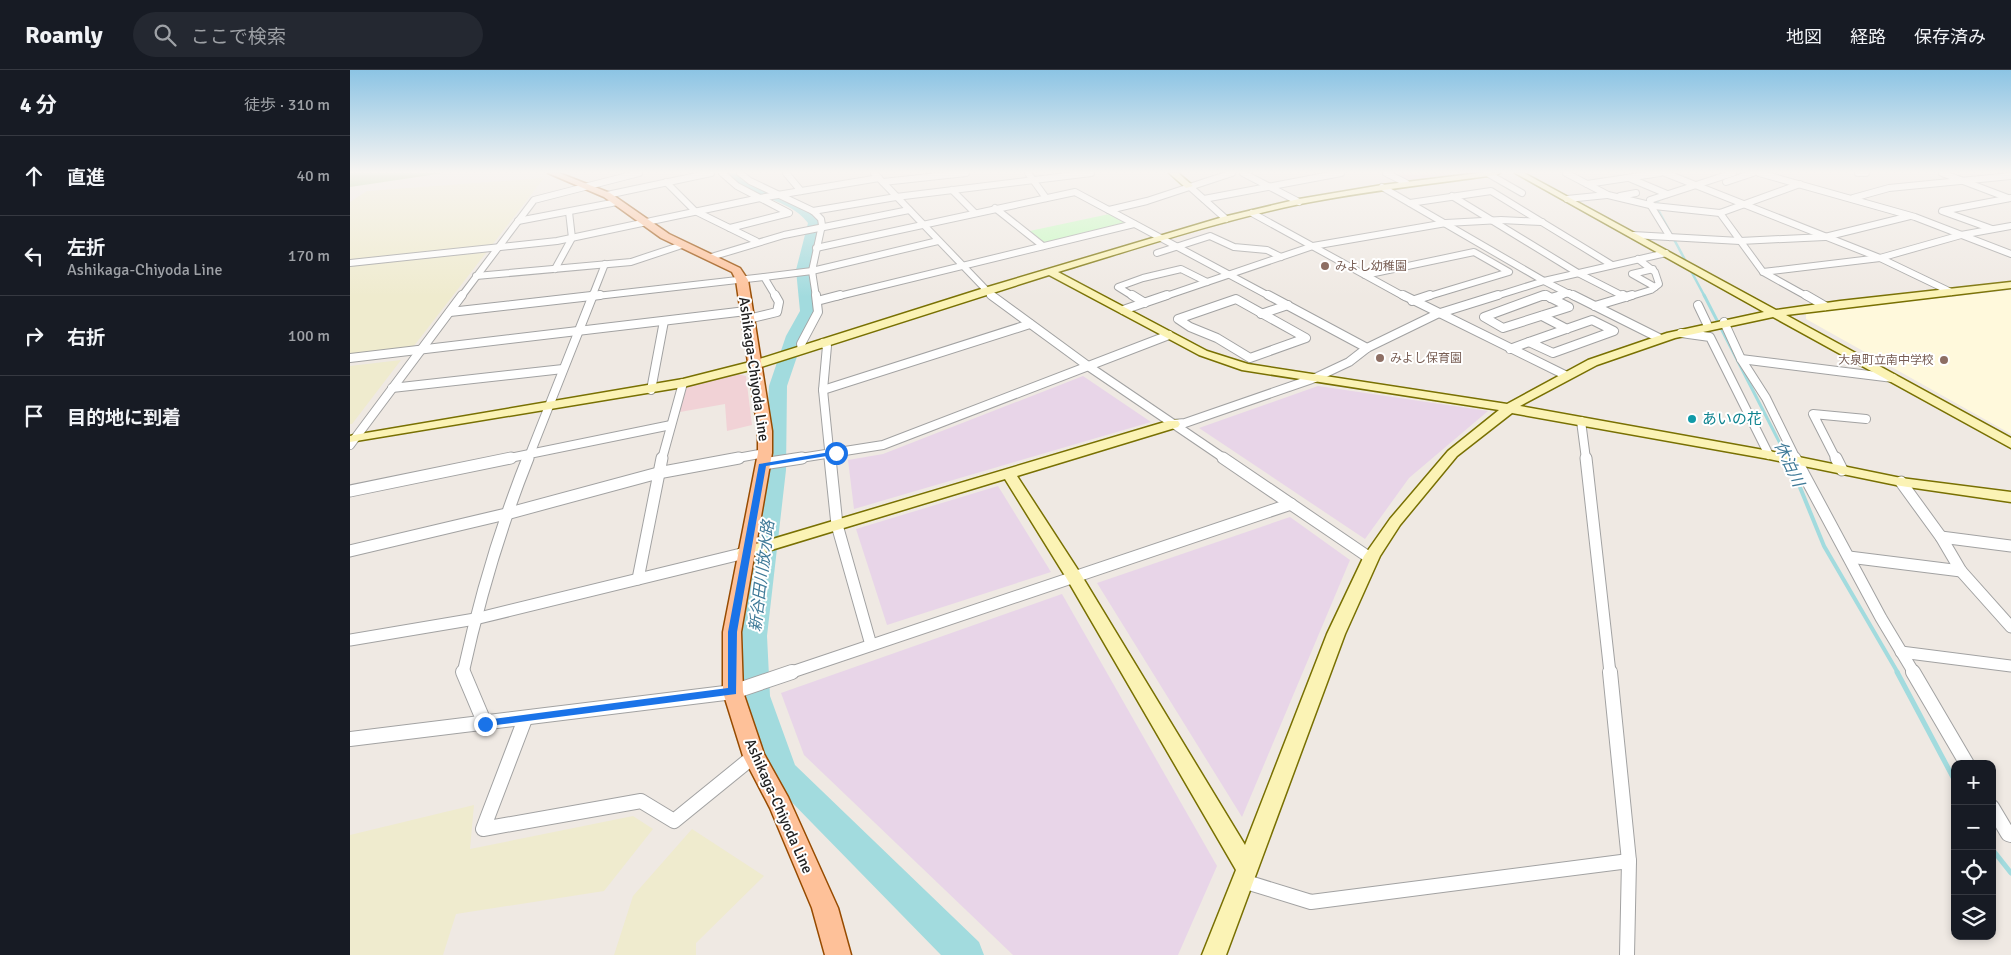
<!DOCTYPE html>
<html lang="ja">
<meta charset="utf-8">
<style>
:root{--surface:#171b24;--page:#242831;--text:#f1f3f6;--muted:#9ea1a6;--line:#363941}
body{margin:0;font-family:Signika,"Noto Sans JP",sans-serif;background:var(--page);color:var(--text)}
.controls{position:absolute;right:15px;bottom:15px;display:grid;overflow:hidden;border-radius:10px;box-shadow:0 2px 8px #0003}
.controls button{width:45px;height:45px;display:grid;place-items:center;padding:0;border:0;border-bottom:1px solid var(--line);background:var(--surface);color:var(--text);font:25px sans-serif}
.stop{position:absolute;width:15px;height:15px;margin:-11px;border:4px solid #1a73e8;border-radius:50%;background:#fff}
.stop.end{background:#1a73e8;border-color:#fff;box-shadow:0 1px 5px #0008}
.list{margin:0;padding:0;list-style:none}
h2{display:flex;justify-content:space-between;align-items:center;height:65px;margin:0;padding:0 20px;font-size:21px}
h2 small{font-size:16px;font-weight:400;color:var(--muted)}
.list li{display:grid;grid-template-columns:32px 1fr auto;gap:15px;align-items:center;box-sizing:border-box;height:80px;padding:0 20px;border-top:1px solid var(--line)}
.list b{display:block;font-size:19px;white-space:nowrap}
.list p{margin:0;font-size:16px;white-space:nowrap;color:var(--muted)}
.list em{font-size:16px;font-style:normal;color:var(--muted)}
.icon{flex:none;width:28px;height:28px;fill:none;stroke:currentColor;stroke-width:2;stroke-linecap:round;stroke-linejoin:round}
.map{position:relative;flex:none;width:1661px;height:885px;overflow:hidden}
header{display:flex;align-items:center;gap:30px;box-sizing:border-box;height:70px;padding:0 25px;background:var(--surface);border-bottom:1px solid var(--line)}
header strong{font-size:24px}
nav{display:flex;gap:28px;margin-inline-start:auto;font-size:18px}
.search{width:350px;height:45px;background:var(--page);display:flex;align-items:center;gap:12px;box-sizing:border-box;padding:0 18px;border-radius:28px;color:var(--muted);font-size:19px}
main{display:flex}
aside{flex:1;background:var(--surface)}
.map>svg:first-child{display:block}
.commercial{fill:#f1d2d6}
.industrial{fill:#e8d5e8}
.education{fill:#fff9dc}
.farmland{fill:#efebce}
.forest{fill:#b1d097}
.park{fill:#c4fbbe}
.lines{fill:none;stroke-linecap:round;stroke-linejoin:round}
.stream-far3{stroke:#a2dbde;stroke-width:2.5}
.stream-far2{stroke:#a2dbde;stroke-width:3}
.stream-far1{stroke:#a2dbde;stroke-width:4}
.stream{stroke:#a2dbde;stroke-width:5}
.river{fill:#a2dbde;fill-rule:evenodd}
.street-far3-casing{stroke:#a2a2a2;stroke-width:8}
.street-far2-casing{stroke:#a2a2a2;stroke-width:10}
.street-far1-casing{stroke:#a2a2a2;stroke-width:13}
.street-casing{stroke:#a2a2a2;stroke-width:16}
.secondary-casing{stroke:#787002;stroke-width:3}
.primary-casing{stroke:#974b00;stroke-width:3}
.street-far3{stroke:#fff;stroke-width:6}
.street-far2{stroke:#fff;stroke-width:8}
.street-far1{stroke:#fff;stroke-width:11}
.street{stroke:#fff;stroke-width:14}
.secondary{fill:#fbf3b5;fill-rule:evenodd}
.primary{fill:#fec199;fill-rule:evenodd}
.route{fill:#1a73e8}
.education-dot{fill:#8d6e63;stroke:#fff;stroke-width:2}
.culture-dot{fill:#0f9aa8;stroke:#fff;stroke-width:2}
.labels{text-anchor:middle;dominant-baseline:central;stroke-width:4;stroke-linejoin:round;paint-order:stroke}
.far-education-label{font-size:12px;fill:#785e54;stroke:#fff;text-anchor:start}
.street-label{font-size:15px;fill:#1e1e1e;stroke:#fff}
.culture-label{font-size:15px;fill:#0d838f;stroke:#fff;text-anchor:start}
.water-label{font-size:16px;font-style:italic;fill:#3f7a98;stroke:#fff}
</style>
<header>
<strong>Roamly</strong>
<div class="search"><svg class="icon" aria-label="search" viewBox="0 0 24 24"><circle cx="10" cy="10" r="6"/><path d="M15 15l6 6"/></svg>ここで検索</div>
<nav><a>地図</a><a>経路</a><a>保存済み</a></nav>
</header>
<main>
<aside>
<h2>4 分<small>徒歩 · 310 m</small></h2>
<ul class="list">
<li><svg class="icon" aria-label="ahead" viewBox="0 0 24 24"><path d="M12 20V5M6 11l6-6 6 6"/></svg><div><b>直進</b></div><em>40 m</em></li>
<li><svg class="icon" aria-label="left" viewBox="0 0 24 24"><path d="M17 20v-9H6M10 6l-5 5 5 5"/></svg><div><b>左折</b><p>Ashikaga-Chiyoda Line</p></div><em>170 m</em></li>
<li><svg class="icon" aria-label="right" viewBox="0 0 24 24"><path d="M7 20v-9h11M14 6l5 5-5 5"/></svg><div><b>右折</b></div><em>100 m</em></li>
<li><svg class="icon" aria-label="arrive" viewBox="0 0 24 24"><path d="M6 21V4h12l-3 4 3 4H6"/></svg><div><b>目的地に到着</b></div></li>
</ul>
</aside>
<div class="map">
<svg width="1661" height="885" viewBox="0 0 1661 885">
<rect width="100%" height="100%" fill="#efe9e3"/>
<g class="commercial">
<polygon points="1049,103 1097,103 1101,105 1056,111 1043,104"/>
<polygon points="388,304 396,306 402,355 377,361 375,334 330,342 335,317"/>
</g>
<g class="industrial">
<polygon points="733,306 801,352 504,439 498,390 533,384"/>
<polygon points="968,316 1138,341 1059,408 1015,469 849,358"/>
<polygon points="648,416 701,502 537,555 506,459"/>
<polygon points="940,447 1000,490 892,747 747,513"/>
<polygon points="712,524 867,796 828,885 663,885 454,685 431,623"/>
</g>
<polygon class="education" points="1661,220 1661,364 1456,249 1456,243"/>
<g class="farmland">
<polygon points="194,108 60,281 0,288 0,132 17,121"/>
<polygon points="51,290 2,354 0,354 0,296"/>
<polygon points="124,735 120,779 283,746 303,759 254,821 106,844 93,885 0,885 0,765"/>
<polygon points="342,759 414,806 346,873 346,885 264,885 283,826"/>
</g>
<polygon class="forest" points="0,103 94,103 0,117"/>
<polygon class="park" points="764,143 784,154 693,176 675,162"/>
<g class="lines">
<g class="stream-far3">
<polyline points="1380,107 1394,103"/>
<polyline points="1309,130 1305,134 1355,227"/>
</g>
<polyline class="stream-far2" points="1354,225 1438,389"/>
<polyline class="stream-far1" points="1438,388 1474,476 1548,603"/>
<g class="stream">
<polyline points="1547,602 1605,711"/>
<polyline points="1642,779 1661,803"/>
</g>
<path class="river" d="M376 103H389L415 119 453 135 465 144 472 153 460 200 466 241 454 266 437 316 436 400 417 566 420 626 445 695 629 872 634 885H591L421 711 417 702 392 626 391 566 414 400 419 316 436 266 450 241 446 200 458 153C439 127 397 129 376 103Z"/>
<g class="street-far3-casing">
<g id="street-far3">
<polyline points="372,103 387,116 439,143 380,158"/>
<polyline points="390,103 400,111 463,141 471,149 472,155 462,201 466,227"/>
<polyline points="436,103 451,121"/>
<polyline points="524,103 643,227"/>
<polyline points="678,103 696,128"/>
<polyline points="893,103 949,132"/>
<polyline points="1036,103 1056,113"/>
<polyline points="1137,103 1172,123"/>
<polyline points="1216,103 1258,125 1304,136 1370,143 1450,114"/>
<polyline points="1315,103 1530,188 1601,222"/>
<polyline points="1409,103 1565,147 1661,184"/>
<polyline points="1508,103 1516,103"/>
<polyline points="1592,103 1658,128"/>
<polyline points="1279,108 1317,124"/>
<polyline points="316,112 345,141 406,171"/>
<polyline points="533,112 616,103"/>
<polyline points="1376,112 1403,103"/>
<polyline points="1237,114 1310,103"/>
<polyline points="839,116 876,149"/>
<polyline points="1032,117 1194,211 1225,227"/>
<polyline points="602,120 625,143"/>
<polyline points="257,125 361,103"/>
<polyline points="1102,126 1228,203 1275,227"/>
<polyline points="1270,126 1286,123"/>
<polyline points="1503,128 1539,118 1661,106"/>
<polyline points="854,129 991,103"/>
<polyline points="1217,129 1257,125"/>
<polyline points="1060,133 1141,121 1262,195"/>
<polyline points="645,138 693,176"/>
<polyline points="759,140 797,131 882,103"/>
<polyline points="463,141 546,127 741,103"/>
<polyline points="902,143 1055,227"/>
<polyline points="1370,143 1413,202 1458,227"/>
<polyline points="168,151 267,132"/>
<polyline points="1642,159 1592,141 1661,128"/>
<polyline points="1283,165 1390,171 1475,167 1560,146"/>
<polyline points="1320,167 1301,136 1300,130 1383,103"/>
<polyline points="466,178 725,122 921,227"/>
<polyline points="807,183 860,166 884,177 917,180 931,187"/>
<polyline points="361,187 434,165 559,140"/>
<polyline points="0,193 207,171 410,128 529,108"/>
<polyline points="205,199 222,168 219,142"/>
<polyline points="1303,199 1282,204 1305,217"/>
<polyline points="1413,202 1530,188 1611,165 1661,156"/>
<polyline points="1015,205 1124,182 1159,202 1076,227"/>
<polyline points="126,206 281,192 332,175"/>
<polyline points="414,207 462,201 588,171"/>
<polyline points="111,227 184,130 289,103"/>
<polyline points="238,227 414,207 426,227"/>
<polyline points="242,227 255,194"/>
<polyline points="485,227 784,154"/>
<polyline points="784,227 768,217 793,208 831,199 857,212"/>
<polyline points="813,227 963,176 1096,153 1151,150 1192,152"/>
<polyline points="1143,227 1194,211 1316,183"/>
<polyline points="1191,227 1198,227"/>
<polyline points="1206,227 1219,223"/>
<polyline points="1278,227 1301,220 1309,214 1305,202 1288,189"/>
</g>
</g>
<g class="street-far2-casing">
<g id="street-far2">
<polyline points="641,225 738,296 875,389"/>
<polyline points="782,225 795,233"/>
<polyline points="918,225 1017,278"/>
<polyline points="1053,225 1215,305"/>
<polyline points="1194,225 1134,247 1153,258 1219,237 1201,228"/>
<polyline points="1196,225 1201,228"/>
<polyline points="1223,225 1309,268"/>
<polyline points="1273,225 1276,227"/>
<polyline points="1456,225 1475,236"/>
<polyline points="1201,228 1211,225"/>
<polygon points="886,229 956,268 900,288 867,268 840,257 828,249"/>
<polyline points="467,231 490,225"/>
<polyline points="1062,231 1080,225"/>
<polyline points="1348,235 1358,256"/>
<polyline points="1245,236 1282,225"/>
<polyline points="773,240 817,225"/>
<polyline points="100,242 250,225"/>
<polyline points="911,244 938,235"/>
<polyline points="1192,246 1217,259"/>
<polyline points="398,249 427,242 429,232 425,225"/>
<polygon points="1242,250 1264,261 1203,283 1179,272"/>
<polyline points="1374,252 1391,289 1416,328 1446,389"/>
<polyline points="1331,263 1360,267 1419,385"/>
<polyline points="473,273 477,276 473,320 480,389"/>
<polyline points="452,279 451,274 468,242 466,225"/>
<polyline points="1160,279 1179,272"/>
<polyline points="0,288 396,241"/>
<polyline points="1391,289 1543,308"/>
<polyline points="42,318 213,299"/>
<polyline points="301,320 314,251"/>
<polyline points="473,320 680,254"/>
<polyline points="1231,351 1236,389"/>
<polyline points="823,354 835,353 965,308 999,292 1017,278 1087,244 1148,225"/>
<polyline points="0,375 112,225"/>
<polyline points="155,389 321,355"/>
<polyline points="178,389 243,225"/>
<polyline points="312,389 333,313"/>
<polyline points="382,389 415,383"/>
<polyline points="444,389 533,375 819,265"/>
<polyline points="1486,389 1463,344 1516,349"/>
</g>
</g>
<g class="street-far1-casing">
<g id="street-far1">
<polyline points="480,388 487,455 521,575"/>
<polyline points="873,388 1020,488"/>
<polyline points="1236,388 1260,603"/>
<polyline points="1445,388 1531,548 1564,603"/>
<polyline points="1486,388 1492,400"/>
<polyline points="413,394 452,388"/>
<polyline points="1551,412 1591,467 1611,501 1661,557"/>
<polyline points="0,421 161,388"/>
<polyline points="1591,467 1661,476"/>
<polyline points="0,481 156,444 308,403 389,388"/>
<polyline points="1499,487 1611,501"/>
<polyline points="288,509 312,388"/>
<polyline points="0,570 125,549 395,483"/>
<polyline points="1551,582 1661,596"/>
<path d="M113 603C129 530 150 458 178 388"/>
<polyline points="439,603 941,434"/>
</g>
</g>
<g class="street-casing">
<g id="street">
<polyline points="113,602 135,654"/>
<polyline points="1260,602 1279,791 1277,885"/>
<polyline points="1563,602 1617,694"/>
<polyline points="175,649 133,759 291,731 324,751 404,686"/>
<polyline points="0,669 383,622 442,602"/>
<polyline points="1642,737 1658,764 1661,765"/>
<polyline points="893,811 961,832 1279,791"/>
</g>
</g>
<g class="secondary-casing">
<g id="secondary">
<polygon points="819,103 828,103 843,116 836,118"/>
<path d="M1129 103H1150L1146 105C1080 114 1015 121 950 134 868 151 788 178 708 202L857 281 898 294 1157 334 1238 290 1317 263 1414 242 1165 103H1174L1426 240 1490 231 1661 212V218L1436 245 1661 368V378L1423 247 1325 268 1247 295 1170 336 1419 381 1551 408 1661 422V432L1551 416 1419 389 1162 343 1107 386 1050 455 1030 486 995 564 876 885H852L886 800 717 509 655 409 395 488 389 487 387 483 389 479 818 351H828L830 354 828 357 667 406 730 503 895 775 977 564 1014 486 1040 449 1098 381 1149 340 892 300 849 285 699 205 408 298 333 317 0 372V366L4 365 333 309 400 292 631 219 873 147 949 129 1032 115Z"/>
</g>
</g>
<g class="primary-casing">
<polygon id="primary" points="198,103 209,103 260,123 319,164 390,198 398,210 422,361 422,383 391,562 393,622 414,684 438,727 488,838 501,885 475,885 462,838 420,738 393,686 373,622 373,562 408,383 408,361 386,210 382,202 311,168 254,127"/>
</g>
<use href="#street-far3" class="street-far3"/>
<use href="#street-far2" class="street-far2"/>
<use href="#street-far1" class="street-far1"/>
<use href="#street" class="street"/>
<use href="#secondary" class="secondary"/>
<use href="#primary" class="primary"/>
</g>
<linearGradient id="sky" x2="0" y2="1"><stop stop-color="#8cc4e4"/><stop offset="0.45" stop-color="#f8f5f2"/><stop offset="1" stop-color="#f8f5f2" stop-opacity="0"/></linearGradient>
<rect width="1661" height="227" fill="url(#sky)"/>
<polygon class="route" points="486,381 489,381 489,384 416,396 387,562 386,624 131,657 131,651 135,650 378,618 378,562 409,394"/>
<g class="education-dot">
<circle cx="975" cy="196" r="5"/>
<circle cx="1030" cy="288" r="5"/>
<circle cx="1594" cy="290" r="5"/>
</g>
<circle class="culture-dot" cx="1342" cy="349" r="5"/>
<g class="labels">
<g class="far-education-label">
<text x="985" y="196">みよし幼稚園</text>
<text x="1040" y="288">みよし保育園</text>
<text x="1584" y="290" text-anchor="end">大泉町立南中学校</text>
</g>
<g class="street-label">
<text transform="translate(404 299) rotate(82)">Ashikaga-Chiyoda Line</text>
<text transform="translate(429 736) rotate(66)">Ashikaga-Chiyoda Line</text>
</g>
<g class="culture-label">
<text x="1352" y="349">あいの花</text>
</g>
<g class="water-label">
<text transform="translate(1439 394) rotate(65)">休泊川</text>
<text transform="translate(412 506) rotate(-83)">新谷田川放水路</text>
</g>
</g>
</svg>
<div class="controls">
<button>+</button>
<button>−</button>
<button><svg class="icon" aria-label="locate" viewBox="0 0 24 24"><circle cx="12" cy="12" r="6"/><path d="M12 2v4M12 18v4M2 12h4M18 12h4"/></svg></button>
<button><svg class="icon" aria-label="layers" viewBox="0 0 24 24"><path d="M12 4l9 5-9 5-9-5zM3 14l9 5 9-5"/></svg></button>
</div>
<div class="stop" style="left:486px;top:383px"></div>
<div class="stop end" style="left:135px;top:654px"></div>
</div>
</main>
